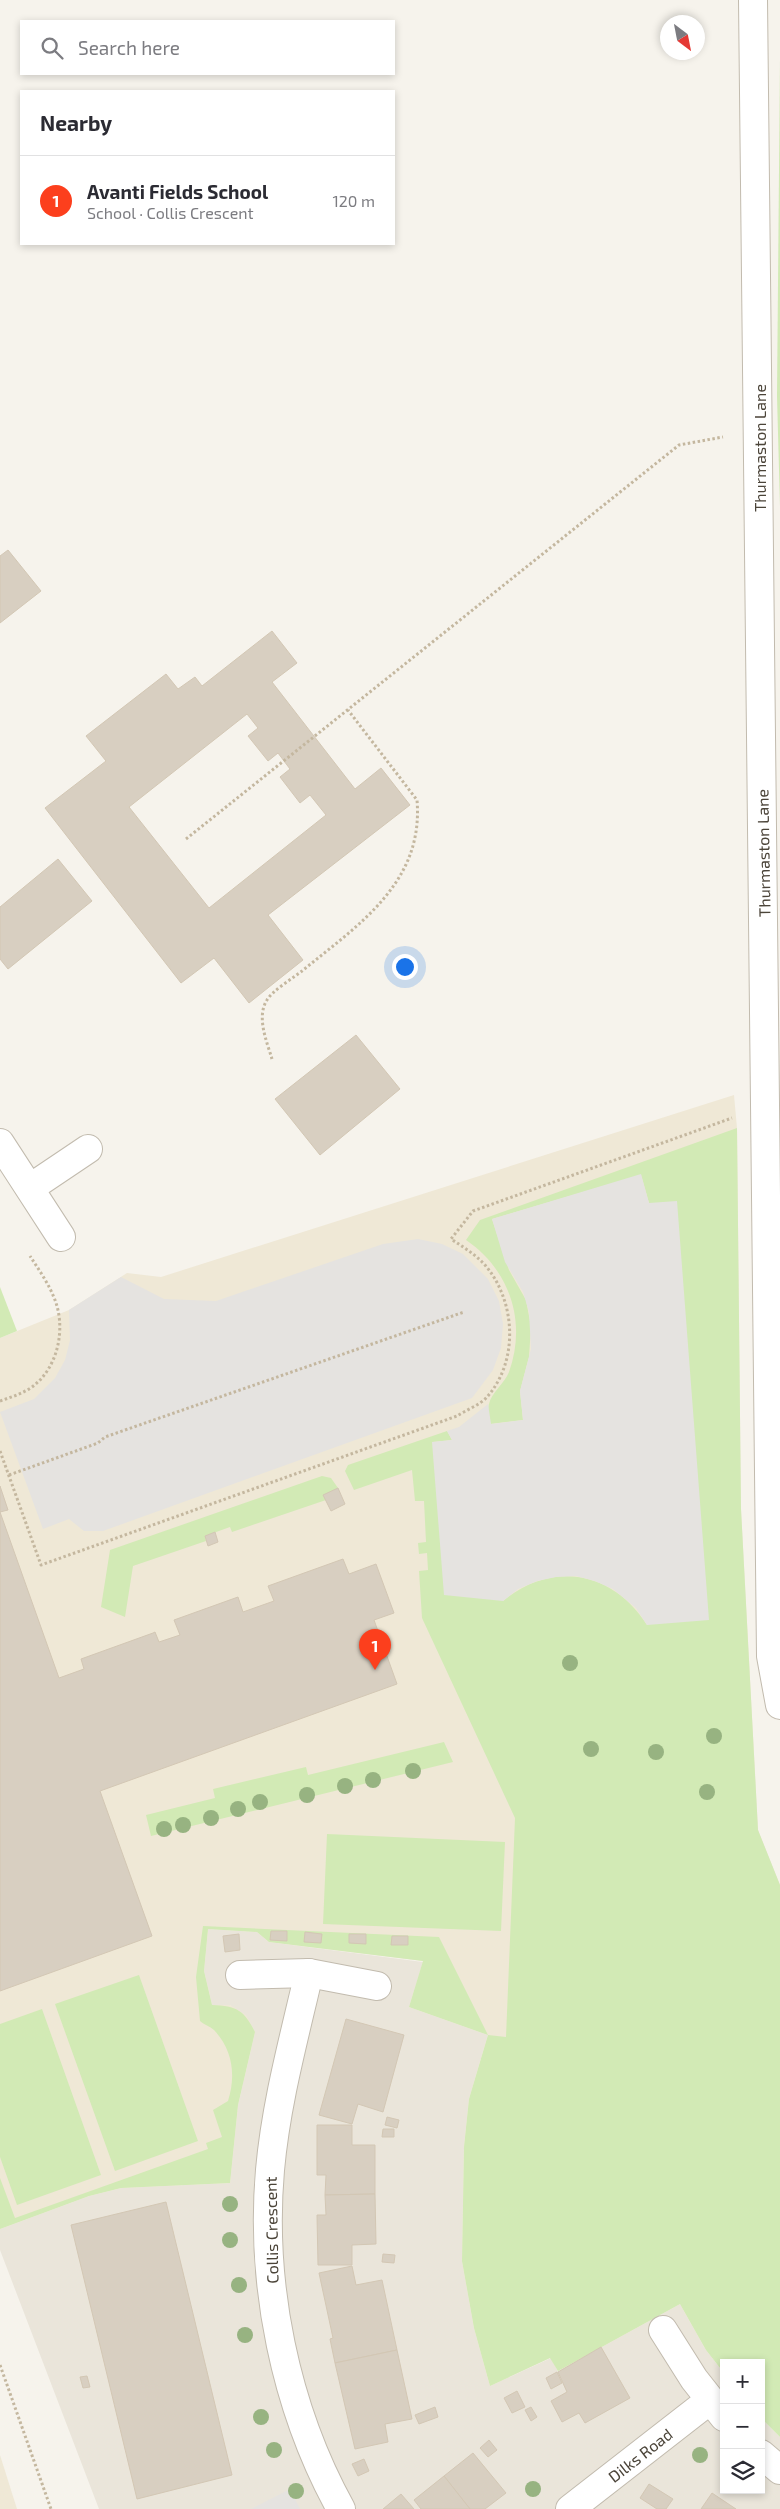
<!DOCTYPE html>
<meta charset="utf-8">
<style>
:root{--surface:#fff;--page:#f2f2f3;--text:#2b2b33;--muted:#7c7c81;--line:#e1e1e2;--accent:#fc3f1d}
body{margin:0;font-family:"Exo 2",sans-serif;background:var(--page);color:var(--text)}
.controls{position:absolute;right:15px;bottom:15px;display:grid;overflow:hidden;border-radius:0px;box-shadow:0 2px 8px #0003}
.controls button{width:45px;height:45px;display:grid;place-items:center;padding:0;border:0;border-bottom:1px solid var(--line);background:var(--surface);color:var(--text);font:25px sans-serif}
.compass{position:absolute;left:660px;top:15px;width:45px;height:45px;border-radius:50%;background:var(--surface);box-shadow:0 2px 8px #0003;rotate:148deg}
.you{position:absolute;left:404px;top:966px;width:18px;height:18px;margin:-12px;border:4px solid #fff;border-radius:50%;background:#1a73e8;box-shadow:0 0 0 8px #1a73e833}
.badge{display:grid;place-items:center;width:32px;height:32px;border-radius:50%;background:var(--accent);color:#fff;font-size:16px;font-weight:700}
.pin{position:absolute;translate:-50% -41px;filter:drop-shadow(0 1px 2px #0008)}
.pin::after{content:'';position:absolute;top:26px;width:18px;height:15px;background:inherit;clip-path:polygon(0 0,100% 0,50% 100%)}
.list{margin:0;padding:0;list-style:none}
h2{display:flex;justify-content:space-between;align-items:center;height:65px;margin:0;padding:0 20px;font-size:21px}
h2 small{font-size:16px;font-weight:400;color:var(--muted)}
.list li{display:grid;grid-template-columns:32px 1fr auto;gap:15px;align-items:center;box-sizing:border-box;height:90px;padding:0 20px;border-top:1px solid var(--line)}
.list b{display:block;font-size:19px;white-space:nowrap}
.list p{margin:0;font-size:16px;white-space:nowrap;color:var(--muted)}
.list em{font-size:16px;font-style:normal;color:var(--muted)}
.icon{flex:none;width:28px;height:28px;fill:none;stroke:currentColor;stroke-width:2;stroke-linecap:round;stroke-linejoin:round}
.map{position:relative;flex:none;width:780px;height:2509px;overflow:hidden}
.search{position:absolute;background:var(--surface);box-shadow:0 2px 8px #0003;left:20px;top:20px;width:375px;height:55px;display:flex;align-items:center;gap:12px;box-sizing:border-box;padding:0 18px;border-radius:0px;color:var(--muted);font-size:19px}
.panel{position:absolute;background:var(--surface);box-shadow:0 2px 8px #0003;left:20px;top:90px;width:375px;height:155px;border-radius:0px}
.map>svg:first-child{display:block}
.residential{fill:#eae5da}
.education{fill:#efe8d6}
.green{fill:#d2eab5}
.parking{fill:#e5e3e0}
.building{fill:#d8cfc1;stroke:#d3c7b4;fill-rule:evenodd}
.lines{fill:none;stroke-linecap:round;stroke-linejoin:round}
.minor-casing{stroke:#c2bbae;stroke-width:30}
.path{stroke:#c4b79f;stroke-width:3;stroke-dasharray:2.5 2.5;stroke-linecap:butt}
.minor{stroke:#fff;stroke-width:28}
.tree{fill:#97b381}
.labels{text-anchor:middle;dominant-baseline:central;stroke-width:4;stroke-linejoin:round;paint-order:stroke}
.street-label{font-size:16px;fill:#4b4439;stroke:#fff}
</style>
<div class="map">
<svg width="780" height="2509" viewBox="0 0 780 2509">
<rect width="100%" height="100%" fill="#f6f3ec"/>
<polygon class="residential" points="208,1929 257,1932 269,1942 423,1962 409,2007 488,2035 469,2099 464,2147 462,2261 474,2328 490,2386 551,2358 558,2371 680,2304 706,2350 724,2373 724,2490 761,2490 761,2418 780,2437 780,2509 99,2509 0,2250 0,2229 89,2196 121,2188 230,2183 238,2105 255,2032 230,2005 212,2005 204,1971"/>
<g class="education">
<polygon points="734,1095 737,1128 741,1509 758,1830 780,1885 780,2340 761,2363 724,2363 724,2373 706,2350 680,2304 558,2371 550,2358 490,2386 474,2328 462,2261 464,2147 469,2099 488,2035 409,2007 423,1961 269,1942 257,1932 208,1929 204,1971 212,2005 230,2005 246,2015 255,2032 238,2105 230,2183 121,2188 89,2196 0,2229 0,1338 69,1310 127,1273 161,1277"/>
<polygon points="0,2455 17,2509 0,2509"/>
</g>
<g class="green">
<polygon points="780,58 780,507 777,396"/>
<path d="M737 1128 741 1509 758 1830 780 1885V2437L761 2418V2363H724V2373L706 2350 680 2304 558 2371 550 2358 490 2386 474 2328 462 2261 464 2147 469 2099 488 2035 409 2007 423 1961 269 1942 257 1932 208 1929 204 1971 212 2005C237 2006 244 2010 255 2032L238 2105 230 2183 121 2188 89 2196 0 2229V2178L15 2218 208 2149 206 2143 222 2137 213 2110 228 2101C236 2076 233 2050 214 2030 210 2026 204 2025 200 2021L196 1977 203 1926 439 1937 488 2035 506 2037 515 1818 422 1618 419 1571 428 1570 427 1553 419 1554 418 1543 426 1542 424 1501H415L412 1470 354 1490 345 1471 348 1465 447 1431 452 1440 433 1442 503 1601C552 1560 613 1571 647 1625L649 1203 641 1175 492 1219 509 1270 526 1300 531 1327 529 1357 520 1391 523 1420 490 1424C490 1418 487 1410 489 1404 491 1393 505 1383 509 1372 527 1322 510 1270 466 1240L480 1220Z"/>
<polygon points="0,1287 17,1331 0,1338"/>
<polygon points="322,1476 331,1478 338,1488 324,1495 326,1500 232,1532 230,1527 205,1536 206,1541 133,1566 125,1617 101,1607 110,1550"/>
<polygon points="444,1742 453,1762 151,1836 146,1815 215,1798 213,1789 306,1767 308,1775"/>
<polygon points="327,1834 505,1842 501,1931 323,1924"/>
<polygon points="139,1975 198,2141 115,2171 55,2004"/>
<polygon points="42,2009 101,2175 17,2205 0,2157 0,2024"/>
</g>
<g class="parking">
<polygon points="641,1174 649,1203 677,1201 709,1620 647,1625 636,1608 613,1589 595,1581 576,1576 556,1577 537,1581 518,1589 503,1601 444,1595 432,1442 452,1440 447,1431 459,1427 488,1404 491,1424 523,1420 520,1391 531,1349 529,1312 523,1292 505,1262 492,1219"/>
<polygon points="418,1239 442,1244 463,1254 488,1279 499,1301 503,1324 501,1348 493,1370 472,1398 103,1531 84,1531 69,1519 43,1529 0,1412 34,1399 55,1378 65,1360 70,1340 69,1310 121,1277 164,1299 216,1301 383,1244"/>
<polygon points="290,2489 300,2509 250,2509 251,2509"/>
</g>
<g class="building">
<polygon points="8,550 41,591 0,623 0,556"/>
<path d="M272 631 297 663 272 682 355 789 381 768 410 805 268 915 303 960 249 1003 214 958 181 983 45 808 106 761 86 736 166 674 178 689 195 677 202 686ZM247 714 258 728 248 736 268 761 278 753 290 769 280 777 300 803 310 795 326 815 209 908 129 807Z"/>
<polygon points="58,859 92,901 8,969 0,959 0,907"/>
<polygon points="356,1035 400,1089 320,1155 275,1099"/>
<polygon points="0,1486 8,1510 0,1512 59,1678 84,1669 81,1659 153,1633 155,1632 159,1642 180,1635 174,1620 238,1597 243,1612 274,1601 268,1586 343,1559 349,1574 376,1564 394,1613 374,1620 397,1684 100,1791 152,1936 0,1991"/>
<polygon points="338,1488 345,1504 331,1511 323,1495"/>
<polygon points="215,1532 218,1542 208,1546 205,1536"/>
<polygon points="271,1931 287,1931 287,1941 270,1940"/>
<polygon points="305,1932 322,1934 321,1943 304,1942"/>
<polygon points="239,1934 240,1950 225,1952 223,1936"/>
<polygon points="349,1934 366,1934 366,1944 349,1943"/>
<polygon points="392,1936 408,1936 408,1945 391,1945"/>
<polygon points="346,2019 404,2035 383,2112 358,2104 352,2124 319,2115"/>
<polygon points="387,2117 399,2120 397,2128 385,2125"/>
<polygon points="317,2125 352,2125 352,2145 375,2145 375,2194 325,2195 326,2175 317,2175"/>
<polygon points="383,2129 394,2129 394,2137 382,2137"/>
<polygon points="375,2194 376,2244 352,2245 352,2265 318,2265 317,2215 326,2215 325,2195"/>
<polygon points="166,2202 232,2475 137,2499 71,2225"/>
<polygon points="383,2254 395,2255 394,2263 382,2262"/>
<polygon points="352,2266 356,2285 382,2280 397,2350 335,2363 330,2339 333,2338 319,2273"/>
<polygon points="601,2347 630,2398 585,2423 579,2413 562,2422 551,2401 567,2392 558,2372"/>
<polygon points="397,2350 412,2419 385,2424 388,2442 355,2449 335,2363"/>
<polygon points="557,2372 562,2383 551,2389 546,2378"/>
<polygon points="87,2376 90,2387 83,2388 80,2377"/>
<polygon points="517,2391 525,2407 512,2413 504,2398"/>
<polygon points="435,2407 438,2417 419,2424 415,2415"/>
<polygon points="531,2407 537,2417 531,2421 525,2410"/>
<polygon points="489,2440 497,2450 488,2457 480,2448"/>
<polygon points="473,2453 506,2493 485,2509 470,2509 444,2476"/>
<polygon points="364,2459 369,2471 358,2476 352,2464"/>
<polygon points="444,2476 470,2509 421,2509 414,2500"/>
<polygon points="649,2484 673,2499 666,2509 657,2509 640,2498"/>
<polygon points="712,2493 736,2509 701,2509"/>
<polygon points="401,2494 414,2509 383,2509"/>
</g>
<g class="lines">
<g class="minor-casing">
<g id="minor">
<polyline points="753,0 771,1656 780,1705"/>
<polyline points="0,1143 61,1237"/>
<polyline points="30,1188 88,1149"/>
<path d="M309 1973C294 2038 276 2103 270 2170 260 2284 285 2408 341 2509"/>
<polyline points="240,1975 309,1973 377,1986"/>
<polyline points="663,2330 694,2379 724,2417"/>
<polyline points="761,2454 780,2470"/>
<polyline points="570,2509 710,2400"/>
</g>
</g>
<g class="path">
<polyline points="186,839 679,445 723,437"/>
<path d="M272 1059C267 1042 256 1017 267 1000 272 991 293 978 302 971 358 925 424 883 417 800L348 710"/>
<path d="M0 1401C11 1397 22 1394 32 1387 58 1368 66 1329 55 1300 49 1284 39 1270 30 1256"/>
<path d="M0 1451 41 1565 457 1416C466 1410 480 1405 487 1397 519 1361 516 1301 485 1265 475 1254 463 1247 451 1239L473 1211 732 1118"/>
<polyline points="9,1475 98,1443 105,1437 464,1312"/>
<polyline points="0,2365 51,2509"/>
</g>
<use href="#minor" class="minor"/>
</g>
<g class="tree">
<circle cx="570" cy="1663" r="8"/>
<circle cx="714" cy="1736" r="8"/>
<circle cx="591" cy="1749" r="8"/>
<circle cx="656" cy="1752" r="8"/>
<circle cx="413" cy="1771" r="8"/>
<circle cx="373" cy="1780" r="8"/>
<circle cx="345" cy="1786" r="8"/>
<circle cx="707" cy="1792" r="8"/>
<circle cx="307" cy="1795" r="8"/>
<circle cx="260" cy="1802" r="8"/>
<circle cx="238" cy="1809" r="8"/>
<circle cx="211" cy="1818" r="8"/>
<circle cx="183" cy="1825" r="8"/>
<circle cx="164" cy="1829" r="8"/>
<circle cx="230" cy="2204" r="8"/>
<circle cx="230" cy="2240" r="8"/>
<circle cx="239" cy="2285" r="8"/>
<circle cx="245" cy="2335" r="8"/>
<circle cx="261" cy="2417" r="8"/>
<circle cx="274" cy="2450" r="8"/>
<circle cx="700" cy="2455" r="8"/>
<circle cx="533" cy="2489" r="8"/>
<circle cx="296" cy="2491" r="8"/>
</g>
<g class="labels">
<g class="street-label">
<text transform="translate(759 448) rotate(-90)">Thurmaston Lane</text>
<text transform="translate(763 853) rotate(-91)">Thurmaston Lane</text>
<text transform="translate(271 2230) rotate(-91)">Collis Crescent</text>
<text transform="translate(640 2455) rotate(-38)">Dilks Road</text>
</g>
</g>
</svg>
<div class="controls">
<button>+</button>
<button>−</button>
<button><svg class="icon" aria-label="layers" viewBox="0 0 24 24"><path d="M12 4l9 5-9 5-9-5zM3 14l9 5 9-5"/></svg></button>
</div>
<svg class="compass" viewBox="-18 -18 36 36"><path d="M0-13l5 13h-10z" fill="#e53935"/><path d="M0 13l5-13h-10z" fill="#7c7c81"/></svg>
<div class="you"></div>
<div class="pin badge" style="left:375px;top:1670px">1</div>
<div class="search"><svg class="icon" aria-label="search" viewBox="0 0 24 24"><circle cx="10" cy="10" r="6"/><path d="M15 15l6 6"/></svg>Search here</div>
<section class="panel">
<h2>Nearby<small></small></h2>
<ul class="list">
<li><span class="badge">1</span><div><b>Avanti Fields School</b><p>School · Collis Crescent</p></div><em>120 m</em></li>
</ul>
</section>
</div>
